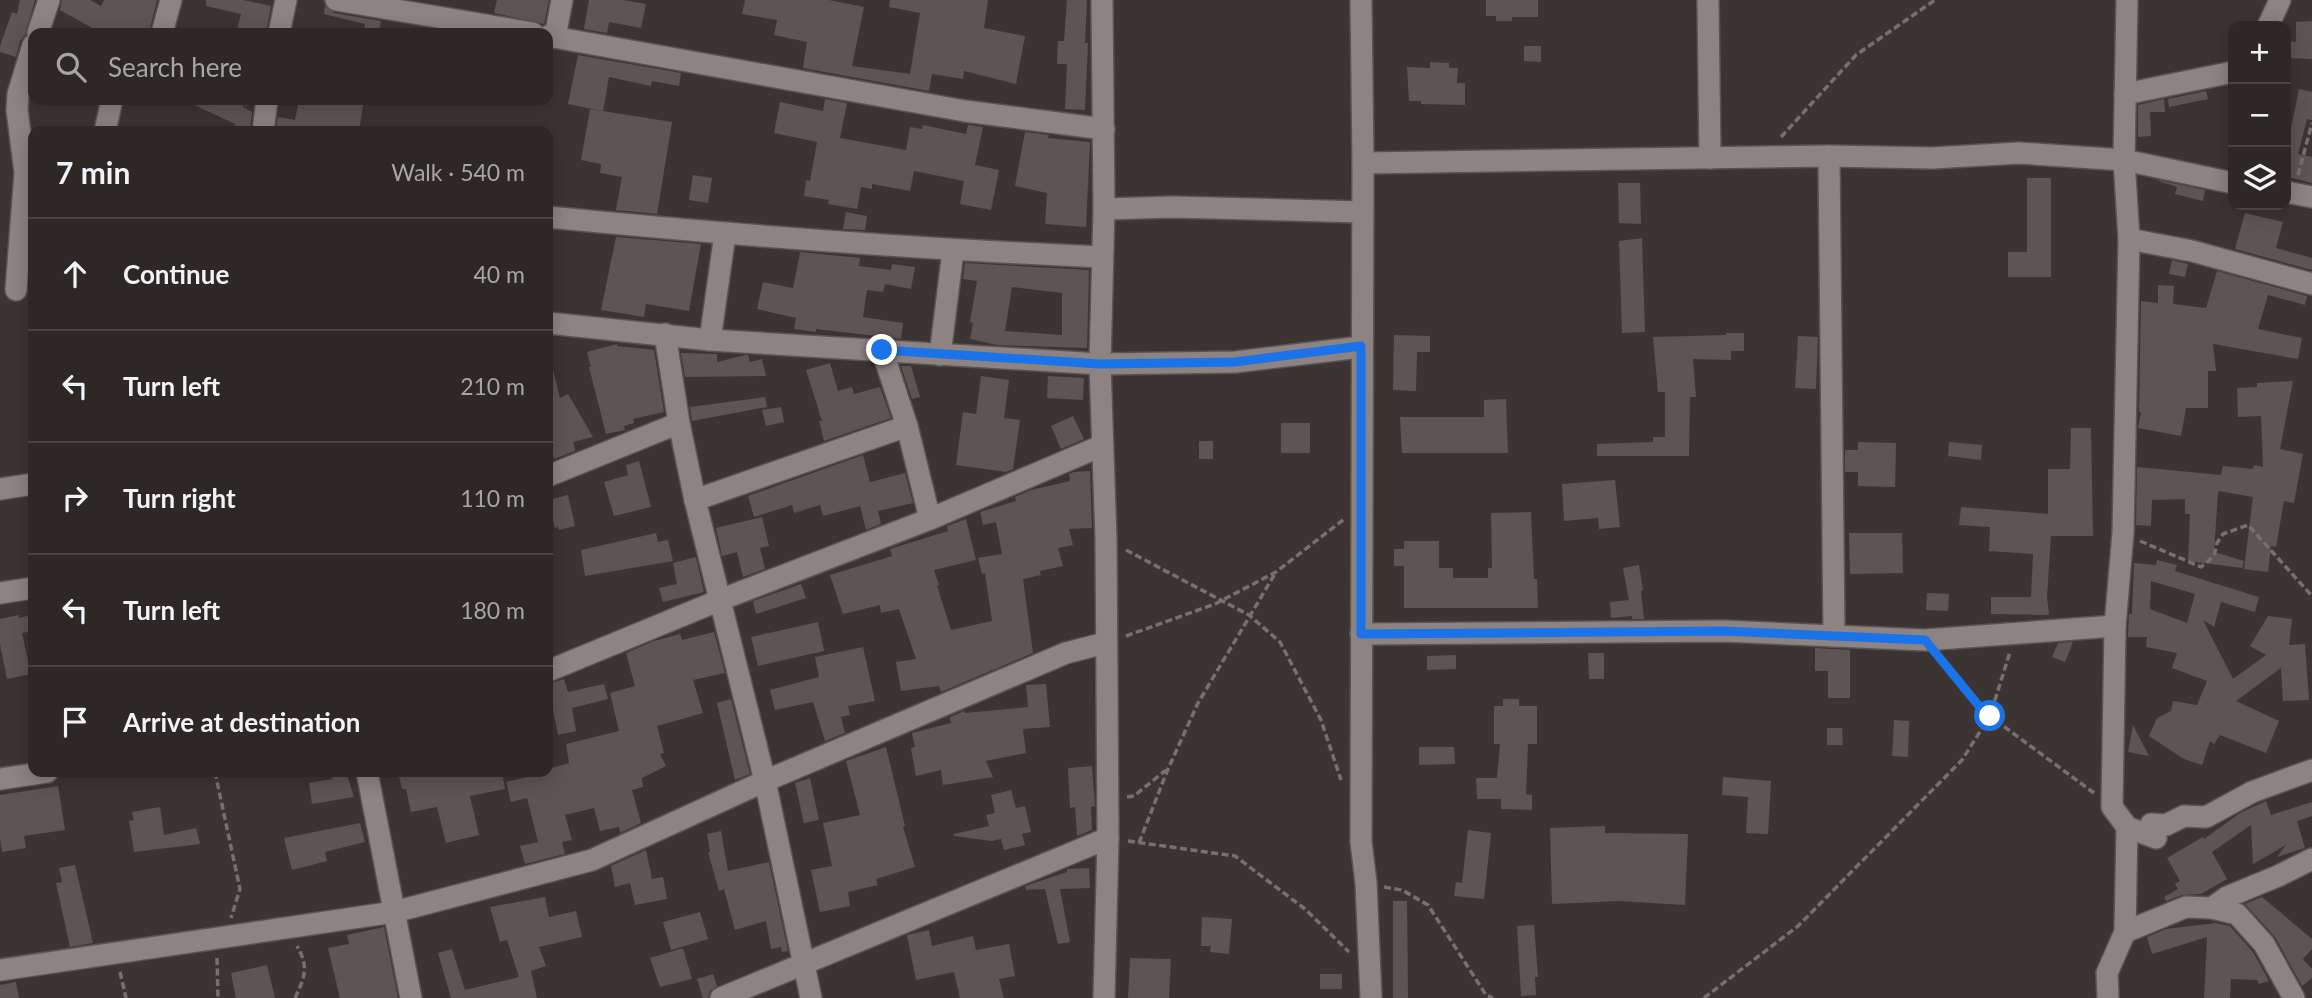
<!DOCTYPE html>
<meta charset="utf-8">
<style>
:root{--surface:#2d2726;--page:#393332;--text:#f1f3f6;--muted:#a7a5a7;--line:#484443}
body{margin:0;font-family:Lato,sans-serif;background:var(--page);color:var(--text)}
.controls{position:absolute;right:21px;top:21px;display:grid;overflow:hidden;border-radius:14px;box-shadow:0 4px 18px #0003}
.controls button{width:63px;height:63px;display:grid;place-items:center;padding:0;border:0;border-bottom:2px solid var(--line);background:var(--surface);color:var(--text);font:35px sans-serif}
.stop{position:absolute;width:21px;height:21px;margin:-16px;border:5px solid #1a73e8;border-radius:50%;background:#fff}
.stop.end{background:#1a73e8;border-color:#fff;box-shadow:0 2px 7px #0008}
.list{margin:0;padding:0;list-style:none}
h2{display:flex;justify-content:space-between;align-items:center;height:91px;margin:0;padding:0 28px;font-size:30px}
h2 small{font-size:23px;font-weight:400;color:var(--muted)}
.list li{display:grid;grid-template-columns:46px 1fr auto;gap:21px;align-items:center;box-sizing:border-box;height:112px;padding:0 28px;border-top:2px solid var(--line)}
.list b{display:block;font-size:26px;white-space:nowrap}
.list em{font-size:23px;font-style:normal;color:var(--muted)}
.icon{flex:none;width:38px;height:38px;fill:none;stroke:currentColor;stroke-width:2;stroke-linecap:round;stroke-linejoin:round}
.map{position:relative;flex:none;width:2312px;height:998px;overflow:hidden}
.search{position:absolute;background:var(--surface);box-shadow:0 4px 18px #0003;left:28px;top:28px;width:525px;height:77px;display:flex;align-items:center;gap:18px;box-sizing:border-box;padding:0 24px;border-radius:14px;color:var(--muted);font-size:26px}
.panel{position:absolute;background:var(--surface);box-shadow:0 4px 18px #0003;left:28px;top:126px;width:525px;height:651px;border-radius:14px}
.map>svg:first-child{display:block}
.building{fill:#5d5453;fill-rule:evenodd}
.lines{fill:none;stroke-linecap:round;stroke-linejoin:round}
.minor-casing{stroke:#5a5352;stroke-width:24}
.path{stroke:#77706f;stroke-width:3.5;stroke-dasharray:7 3.5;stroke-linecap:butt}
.minor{stroke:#8c8382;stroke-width:21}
.route{stroke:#1a73e8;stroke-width:9}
</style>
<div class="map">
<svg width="2312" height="998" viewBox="0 0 2312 998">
<rect width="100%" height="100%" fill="#3c3433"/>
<g class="building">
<polygon points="20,0 35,0 25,35 20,41 16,57 0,52 0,46 12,12 17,14"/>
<polygon points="62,0 90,0 101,6 104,0 157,0 149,33 93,33 94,29 60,10"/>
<polygon points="206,0 243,0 271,6 266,33 236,33 241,14 206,6"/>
<polygon points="497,0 549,0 544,24 494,13"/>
<polygon points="589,0 623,0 646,4 641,28 609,22 607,33 584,29"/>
<polygon points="745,0 829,0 864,7 852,66 910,74 920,13 889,7 890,0 988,0 984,28 1025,36 1016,84 964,71 963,79 932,74 929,91 803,68 807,42 774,35 777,20 742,14"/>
<polygon points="1067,0 1087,0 1085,43 1088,43 1085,110 1065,109 1067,64 1057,64 1058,41 1064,41"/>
<polygon points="1486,0 1538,0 1538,17 1512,17 1512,21 1496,21 1496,16 1486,16"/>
<polygon points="325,6 334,13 381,21 379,32 364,30 365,24 324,14"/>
<polygon points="2312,21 2312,59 2286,58 2286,41 2296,42 2296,22"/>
<polygon points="1524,46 1541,46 1541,62 1524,61"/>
<polygon points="578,55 681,73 679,86 652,81 651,86 609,77 603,111 568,104"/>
<polygon points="1430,62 1449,63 1449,68 1458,68 1457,83 1465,83 1465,105 1421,104 1421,101 1409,101 1407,67 1430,68"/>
<polygon points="2299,89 2312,92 2312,120 2307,119 2298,154 2312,157 2312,183 2292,178 2286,179 2286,138 2289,138"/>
<polygon points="2206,91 2208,99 2169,107 2168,99"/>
<polygon points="825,99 847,103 840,138 906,150 910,127 922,129 923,125 966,134 968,125 983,127 975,165 999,170 991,210 960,204 964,181 914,171 910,191 872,184 872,189 861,187 857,209 828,204 829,200 804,196 806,180 810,181 817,142 774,133 780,102 823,111"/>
<polygon points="2164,99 2165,112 2150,112 2151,136 2138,137 2138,105"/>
<polygon points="184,100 247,100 243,107 252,112 250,131 234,131 235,124"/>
<polygon points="299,100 364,100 359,131 276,131 278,117 295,120"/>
<polygon points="590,109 672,122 657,214 616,210 622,177 600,173 601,164 581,160"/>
<polygon points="1025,132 1049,135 1048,138 1090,142 1086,227 1045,224 1047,193 1015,186"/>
<polygon points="693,175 712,178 708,203 689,200"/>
<polygon points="2027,178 2051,178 2051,277 2008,277 2008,252 2027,252"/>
<polygon points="2153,179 2205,190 2203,201 2175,194 2177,187"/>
<polygon points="1618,183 1640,183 1641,224 1619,223"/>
<polygon points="846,212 867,216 865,230 843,229"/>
<polygon points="2245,213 2283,222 2276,248 2312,258 2312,270 2235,249"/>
<polygon points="616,237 701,244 689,311 646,304 644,317 601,310"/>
<polygon points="1642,238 1645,332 1622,333 1619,241"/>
<polygon points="800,252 860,258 859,266 891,270 892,264 915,267 911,289 885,284 883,292 867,290 863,317 903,323 901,339 816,329 816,332 794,329 796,318 757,309 763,282 793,288"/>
<polygon points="2172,260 2188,264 2185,277 2169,274"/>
<path d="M965 263 1089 270 1087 348 997 345 970 339 973 323 970 322 977 281 963 279ZM1012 287 1062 293V335L1005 331Z"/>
<polygon points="2217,271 2307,296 2305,305 2268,295 2258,329 2302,338 2298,359 2213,344 2216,371 2208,371 2208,408 2186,408 2181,436 2138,428 2141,412 2139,412 2141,301 2158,303 2158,285 2174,286 2173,304 2206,308"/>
<polygon points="1726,333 1744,333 1744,351 1731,351 1731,360 1693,359 1696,397 1690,397 1689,456 1597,456 1597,444 1653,442 1653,437 1665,437 1665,392 1658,392 1653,337 1726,335"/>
<polygon points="1394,335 1430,336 1430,352 1417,352 1416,391 1393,390"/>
<polygon points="1798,336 1818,337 1816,389 1795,388"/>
<polygon points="617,344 617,346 654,350 664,412 633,419 634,423 624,426 625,430 606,434 589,367 591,367 587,352"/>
<polygon points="681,353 717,354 717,362 745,355 748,355 750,362 762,359 766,376 685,377"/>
<polygon points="830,363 838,391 852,387 854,394 880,387 891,418 824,441 819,421 822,421 806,370"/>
<polygon points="901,366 911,366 920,397 912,399"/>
<polygon points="548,370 553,370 560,398 568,394 593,437 573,442 575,451 554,459 548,435"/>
<polygon points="981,376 1009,380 1004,418 1020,420 1013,469 1006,472 956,465 963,412 976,414"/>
<polygon points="1048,376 1084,378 1083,400 1047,398"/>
<polygon points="2293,381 2280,449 2303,454 2294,503 2284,501 2276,547 2271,546 2268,572 2244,569 2253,497 2219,491 2218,494 2214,552 2244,561 2242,568 2188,561 2190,514 2185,514 2185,499 2152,500 2151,526 2136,525 2137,467 2221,475 2223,466 2253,469 2254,465 2263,467 2261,416 2238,417 2237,388 2257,387 2257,383"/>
<polygon points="765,397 767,407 692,421 690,407"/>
<polygon points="1506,399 1508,453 1402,453 1400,417 1484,417 1484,400"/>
<polygon points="781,407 784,422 766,426 762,410"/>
<polygon points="1073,416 1084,439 1061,449 1051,426"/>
<rect x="1281" y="423" width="29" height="30"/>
<polygon points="2071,428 2091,428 2093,536 2051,536 2047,597 2049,615 1991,614 1991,597 2031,597 2033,554 1989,551 1990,527 1959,525 1961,507 2048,514 2048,469 2070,469"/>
<rect x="1199" y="441" width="14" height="18"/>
<polygon points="1858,442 1896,443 1895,487 1858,486 1858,472 1845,472 1845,450 1858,450"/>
<polygon points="1949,442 1982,445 1981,460 1948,456"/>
<polygon points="863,455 870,482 905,473 913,503 878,511 881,524 866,530 860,506 823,516 820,505 794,513 792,505 754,517 748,496"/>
<polygon points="639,461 651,507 614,516 604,482 628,475 626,465"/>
<polygon points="1090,471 1092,528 1069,529 1073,545 1058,548 1063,566 1040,571 1041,575 1023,579 1033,653 941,692 939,686 901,691 896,662 916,659 899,609 881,613 880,605 843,614 830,575 892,556 890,549 948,531 947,526 966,519 976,560 934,570 939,585 937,586 951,630 992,621 985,573 982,574 978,558 1002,554 996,522 983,525 980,512 1016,501 1015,497 1031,490 1070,481 1069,474 1074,472"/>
<polygon points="1615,480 1620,527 1599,529 1598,518 1564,521 1562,484"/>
<polygon points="568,495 575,526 559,530 558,527 555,528 548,500"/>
<polygon points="1531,512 1534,579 1537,579 1538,608 1404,608 1404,566 1394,566 1394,549 1404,549 1404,541 1439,541 1439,568 1453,568 1453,578 1488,578 1488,568 1492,568 1491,513"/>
<polygon points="762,517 769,546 760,548 765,569 743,577 737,552 722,556 716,528"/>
<polygon points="656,533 658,542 668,540 673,561 585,576 581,550"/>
<polygon points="1849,533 1902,533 1903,573 1850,574"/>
<polygon points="696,557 704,592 663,602 659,588 677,584 673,563"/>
<path d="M2157 560 2177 565 2175 571 2259 597 2255 612 2221 602 2214 627 2203 620 2233 679 2266 655 2250 646 2268 616 2292 619 2289 645 2305 644 2309 700 2283 701 2281 668 2236 701 2279 721 2266 753 2220 735 2214 744 2210 741 2202 765 2184 759 2149 736 2157 718 2171 711 2173 701 2197 705 2207 681 2172 668 2177 653 2146 647 2147 637H2128L2129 614H2132L2134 563 2156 565ZM2151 581 2195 594 2187 623 2150 609Z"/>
<polygon points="1639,565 1643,590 1641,591 1644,619 1632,619 1632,616 1611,618 1610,602 1629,600 1623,568"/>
<polygon points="801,584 806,598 756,614 753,601"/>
<polygon points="1927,593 1949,594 1948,611 1926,610"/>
<polygon points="19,615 19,618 31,615 33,631 22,633 31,674 7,679 0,644 0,619"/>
<polygon points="818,622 824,651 758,666 751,637"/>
<polygon points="714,632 725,673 693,680 703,713 657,726 664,753 660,754 666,766 642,778 643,787 632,790 641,823 620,833 619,827 600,831 594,808 565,815 572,840 562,842 565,854 525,864 520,846 538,842 527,798 511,802 506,782 548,772 548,769 569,763 566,744 619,731 610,693 635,686 626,653 654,641 680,634 682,640"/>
<polygon points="2073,642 2065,662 2052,657 2058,643"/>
<polygon points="863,647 875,701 848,706 850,715 841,717 845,733 825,741 813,702 775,710 770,690 819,677 815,657"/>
<polygon points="1815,648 1850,650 1850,698 1828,698 1828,671 1815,671"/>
<polygon points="1588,653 1604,653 1604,679 1589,679"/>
<polygon points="1456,655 1456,669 1427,670 1427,656"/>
<polygon points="564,679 568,692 604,684 608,699 572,708 576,731 558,735 548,684"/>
<polygon points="1046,684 1050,727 1023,729 1026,753 986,761 993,777 943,785 941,770 916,776 911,748 915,747 912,733 951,723 950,717 964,711 965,713 1028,707 1026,685"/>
<polygon points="731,699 750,774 735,780 717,703"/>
<polygon points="1503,699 1519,699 1519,706 1537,706 1537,744 1528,744 1526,794 1532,795 1532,810 1501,809 1501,799 1477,799 1476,778 1497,778 1500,744 1494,744 1494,706 1503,706"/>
<polygon points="1894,720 1909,721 1908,757 1892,756"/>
<polygon points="2133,725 2149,756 2128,752"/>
<polygon points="1827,728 1842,728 1843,745 1827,745"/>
<polygon points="886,747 905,826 903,827 915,867 876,879 878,885 848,892 850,906 820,912 811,870 832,866 823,823 860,815 846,761"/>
<polygon points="1419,747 1454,747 1455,764 1419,765"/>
<polygon points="1092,766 1095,806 1091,807 1092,830 1077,836 1075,807 1070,808 1068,768"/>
<polygon points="346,772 354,797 312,804 309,783 333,779 332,777"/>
<polygon points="398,772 502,772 505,789 470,796 479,835 446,843 437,807 411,812 406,789 402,789"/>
<polygon points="1723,777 1771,781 1768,834 1746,833 1748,797 1722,795"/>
<polygon points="810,778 819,820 804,823 795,783"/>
<polygon points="58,786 65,830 24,836 26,848 2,852 0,838 0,795"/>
<polygon points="1011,790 1016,808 1025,806 1031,832 1022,834 1025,845 1004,850 1001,839 992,841 954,836 954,834 989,826 986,815 995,813 991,795"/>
<polygon points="2266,801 2271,815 2312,802 2312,816 2297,821 2305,848 2277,857 2286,845 2253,864 2251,825 2212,852 2227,879 2201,894 2182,895 2166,901 2164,897 2178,889 2175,884 2180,881 2167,858 2203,837 2204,839 2240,813"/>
<polygon points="160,807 164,835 196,828 200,844 134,852 129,821 134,820 132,812"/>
<polygon points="360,823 365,842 325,852 327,861 292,870 284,838"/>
<polygon points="1605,826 1605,833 1688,834 1685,905 1619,901 1552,904 1550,828"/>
<polygon points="1468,830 1491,833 1484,899 1454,896 1456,882 1462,883"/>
<polygon points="721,831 728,871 769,862 788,951 782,952 781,947 771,949 766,921 735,930 724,889 719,891 708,852 710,852 707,834"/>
<polygon points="646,850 652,879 663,877 667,899 635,905 630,883 615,887 611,866"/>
<polygon points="75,865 93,943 70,947 56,883 62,882 59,868"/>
<polygon points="1089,868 1090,888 1060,889 1070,942 1058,944 1045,889 1026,890 1025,886 1067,872 1067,869"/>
<polygon points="545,897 549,917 576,911 582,937 539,947 546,966 531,971 537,998 451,998 438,953 452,949 465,990 519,977 507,940 500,942 490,907"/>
<polygon points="2262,897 2312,939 2312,949 2303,959 2312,969 2312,978 2302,986 2275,937 2245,904"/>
<polygon points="1393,901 1407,901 1408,998 1393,998"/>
<polygon points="700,912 708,939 671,950 663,922"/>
<polygon points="1202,917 1232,919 1229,954 1210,952 1211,946 1201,946"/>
<polygon points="2216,923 2230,926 2253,952 2269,981 2259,984 2257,980 2231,979 2230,998 2204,998 2207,937 2152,954 2147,937 2166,929"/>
<polygon points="1534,925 1538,977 1535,977 1536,995 1521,996 1517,926"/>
<polygon points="384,927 398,998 340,998 328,948 349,944 347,935"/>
<polygon points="929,930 932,946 973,936 976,950 1009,944 1015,976 999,979 1004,998 960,998 954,972 916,980 907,935"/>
<polygon points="683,948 692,979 660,987 650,958"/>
<polygon points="1130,958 1171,959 1169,998 1128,998"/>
<polygon points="267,965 275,998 236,998 231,973"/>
<polygon points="713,974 717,986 710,991 708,998 703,998 697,979"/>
<rect x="1320" y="974" width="22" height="15"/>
<polygon points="16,982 19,998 0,998 0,985"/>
</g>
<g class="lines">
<g class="minor-casing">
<g id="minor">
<polyline points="336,0 533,33"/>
<polyline points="1102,0 1104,209 1100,364 1106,540 1108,838 1104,998"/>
<polyline points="1361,0 1363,163 1361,842 1366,883 1371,998"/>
<polyline points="1708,0 1710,158"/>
<polyline points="2268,26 2280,0"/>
<polyline points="38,33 49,0"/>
<polyline points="162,33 171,0"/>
<polyline points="279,33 286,0"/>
<polyline points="548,36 965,111 1104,129"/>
<polyline points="555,37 562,0"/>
<polyline points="2125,94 2233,72"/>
<polyline points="105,131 112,100"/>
<polyline points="263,131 267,100"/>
<polyline points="1829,156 1834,636"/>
<polyline points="1363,163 1829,156 1932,158 2019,153 2124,160 2233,183"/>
<polyline points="2286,192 2312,197"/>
<polyline points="1104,209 1173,207 1362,212"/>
<path d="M548 217C732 235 917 249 1102 257"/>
<polyline points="2129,239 2192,251 2312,284"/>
<polyline points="16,290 25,173 17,110 18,94 33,45"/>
<polyline points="548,323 710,340 1100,364 1235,362 1361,347"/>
<polyline points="665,334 679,423 695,500 765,781 811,998"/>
<polyline points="710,340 725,234"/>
<polyline points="882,350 907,426 930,519"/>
<polyline points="940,355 953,251"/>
<polyline points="548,476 679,423"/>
<polyline points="0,489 33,484"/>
<polyline points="695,500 907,426"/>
<polyline points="0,593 33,588"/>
<polyline points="1361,634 1724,631 1925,640 2115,626"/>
<polyline points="548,671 720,600 930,519 1101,446"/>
<polyline points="367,772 411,998"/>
<polyline points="0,779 47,772"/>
<polyline points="2127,827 2156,838 2151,824 2166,825 2184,816 2206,817 2252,792 2312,770"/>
<polyline points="2212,908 2237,914 2264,944 2294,998"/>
<polyline points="2125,932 2186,907 2212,908 2227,897 2278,876 2312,859"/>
<polyline points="0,970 394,912 592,860 765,781 1066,653 1105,643"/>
<polyline points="721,998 1108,838"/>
<polyline points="2108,998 2107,973 2125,932 2127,827 2112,807 2115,626 2123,533 2129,239 2124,160 2127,0"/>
</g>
</g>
<g class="path">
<polyline points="237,100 247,105"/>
<polyline points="1781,137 1856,55 1935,0"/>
<polyline points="2298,175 2312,123"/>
<polyline points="2140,541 2201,567 2214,556 2217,543 2223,534 2248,525 2312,596"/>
<polyline points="1126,550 1249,615 1280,642 1321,720 1341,780"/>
<polyline points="1126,636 1215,604 1276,572 1343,520"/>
<polyline points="1940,658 1983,711 2094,793"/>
<polyline points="215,772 240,889 231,918"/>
<polyline points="1127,797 1134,796 1166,770"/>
<polyline points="1128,841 1235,856 1305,909 1349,952"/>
<polyline points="1139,843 1168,769 1198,703 1276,572"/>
<polyline points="1384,887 1402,890 1428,905 1486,995 1493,998"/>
<polyline points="217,958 218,998"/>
<polyline points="120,972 126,998"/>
<path d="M295 998C305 977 309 967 297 946"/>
<polyline points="1704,998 1798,926 1962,760 1990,716 2010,652"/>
</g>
<use href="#minor" class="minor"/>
</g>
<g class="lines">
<polyline class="route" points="882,350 1100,364 1235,362 1361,346 1361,634 1724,631 1925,640 1983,711 1990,716"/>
</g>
</svg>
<div class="controls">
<button>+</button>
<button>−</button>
<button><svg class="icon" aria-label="layers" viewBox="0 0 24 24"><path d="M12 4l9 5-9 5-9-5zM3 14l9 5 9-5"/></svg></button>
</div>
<div class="stop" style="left:1990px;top:716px"></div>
<div class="stop end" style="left:882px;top:350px"></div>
<div class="search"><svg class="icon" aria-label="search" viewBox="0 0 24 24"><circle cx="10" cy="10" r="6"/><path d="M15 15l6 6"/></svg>Search here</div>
<section class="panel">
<h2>7 min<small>Walk · 540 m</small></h2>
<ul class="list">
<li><svg class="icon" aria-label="ahead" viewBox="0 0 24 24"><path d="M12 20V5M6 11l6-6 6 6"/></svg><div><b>Continue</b></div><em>40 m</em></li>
<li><svg class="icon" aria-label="left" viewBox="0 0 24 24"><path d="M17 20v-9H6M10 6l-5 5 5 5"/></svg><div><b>Turn left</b></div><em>210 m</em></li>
<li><svg class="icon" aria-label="right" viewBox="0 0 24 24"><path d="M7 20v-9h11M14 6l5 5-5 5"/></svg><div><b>Turn right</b></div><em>110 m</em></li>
<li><svg class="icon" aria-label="left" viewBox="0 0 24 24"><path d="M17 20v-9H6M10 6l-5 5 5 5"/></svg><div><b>Turn left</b></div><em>180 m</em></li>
<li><svg class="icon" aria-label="arrive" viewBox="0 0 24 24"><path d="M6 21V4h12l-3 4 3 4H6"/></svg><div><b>Arrive at destination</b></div></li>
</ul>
</section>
</div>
